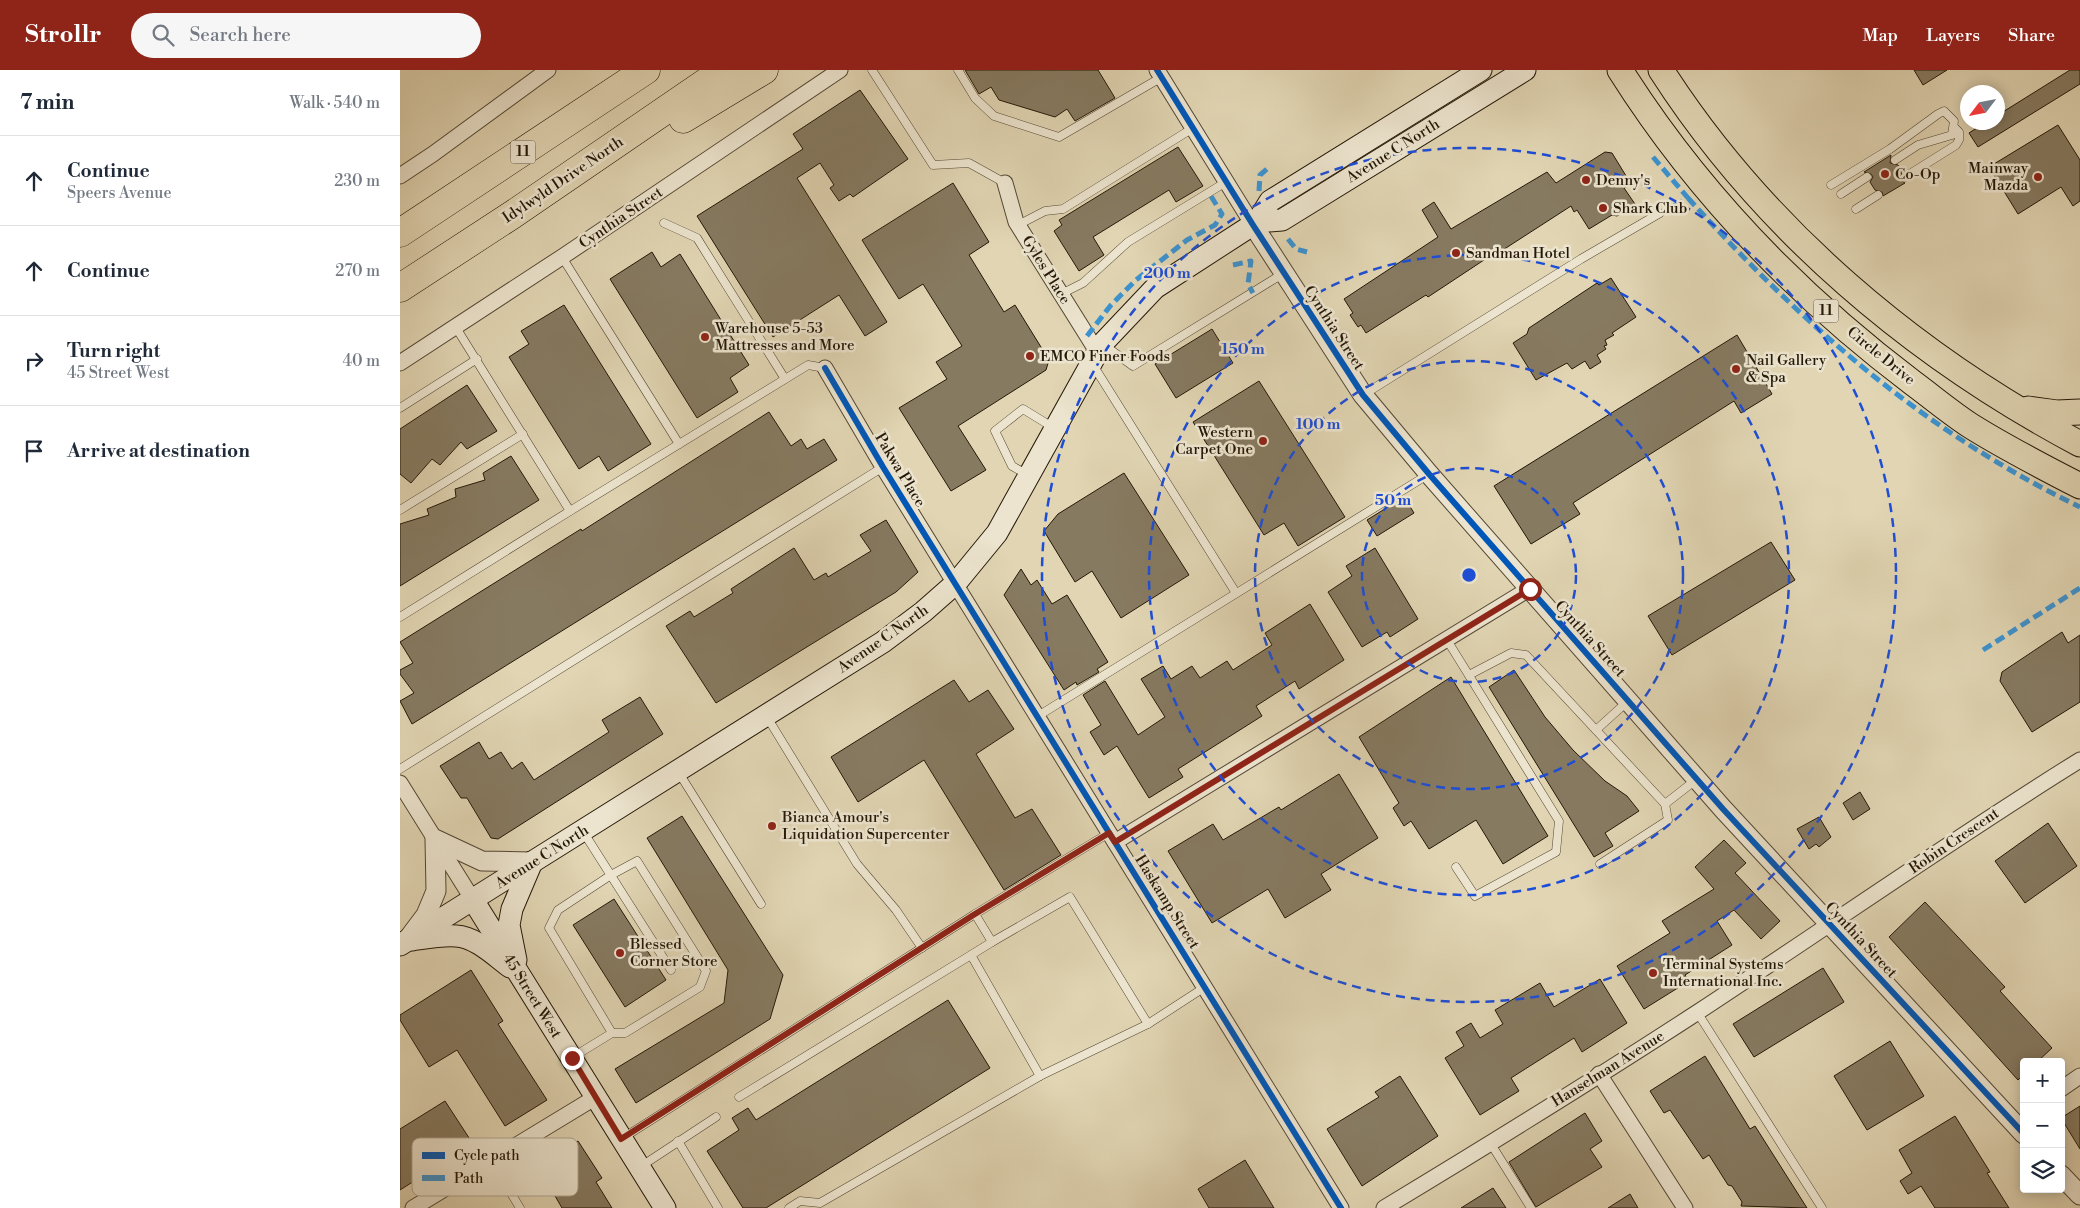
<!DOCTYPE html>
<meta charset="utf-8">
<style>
:root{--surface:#fff;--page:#f6f6f7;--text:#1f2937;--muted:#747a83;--line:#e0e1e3;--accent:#8f2418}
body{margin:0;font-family:"Libre Bodoni",serif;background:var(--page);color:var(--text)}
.controls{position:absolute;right:15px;bottom:15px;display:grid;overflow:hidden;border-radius:5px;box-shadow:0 2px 12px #0003}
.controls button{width:45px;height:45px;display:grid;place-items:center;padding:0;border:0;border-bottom:1px solid var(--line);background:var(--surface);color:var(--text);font:25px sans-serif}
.compass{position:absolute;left:1560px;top:15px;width:45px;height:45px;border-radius:50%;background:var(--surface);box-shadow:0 2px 12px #0003;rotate:238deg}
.stop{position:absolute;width:15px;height:15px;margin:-11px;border:4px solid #8f2418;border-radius:50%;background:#fff}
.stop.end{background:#8f2418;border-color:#fff;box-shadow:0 1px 5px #0008}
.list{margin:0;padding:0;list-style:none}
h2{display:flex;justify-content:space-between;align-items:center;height:65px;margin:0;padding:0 20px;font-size:21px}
h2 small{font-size:16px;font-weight:400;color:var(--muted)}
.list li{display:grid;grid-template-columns:32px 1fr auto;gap:15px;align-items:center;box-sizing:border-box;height:90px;padding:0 20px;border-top:1px solid var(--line)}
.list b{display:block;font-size:19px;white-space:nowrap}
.list p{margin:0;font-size:16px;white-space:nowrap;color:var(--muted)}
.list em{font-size:16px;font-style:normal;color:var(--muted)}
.icon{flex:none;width:28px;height:28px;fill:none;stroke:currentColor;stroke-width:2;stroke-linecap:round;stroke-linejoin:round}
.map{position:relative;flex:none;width:1680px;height:1138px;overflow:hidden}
header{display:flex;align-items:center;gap:30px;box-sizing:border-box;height:70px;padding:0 25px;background:var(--accent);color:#fff}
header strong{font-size:24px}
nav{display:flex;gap:28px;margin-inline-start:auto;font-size:18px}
.search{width:350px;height:45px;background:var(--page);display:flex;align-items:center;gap:12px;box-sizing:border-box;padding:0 18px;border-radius:28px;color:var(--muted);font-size:19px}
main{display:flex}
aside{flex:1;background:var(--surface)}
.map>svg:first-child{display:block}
.building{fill:#867a61;stroke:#241808}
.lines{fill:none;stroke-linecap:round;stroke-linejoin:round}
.service-casing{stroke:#534733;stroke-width:9}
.minor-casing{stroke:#534733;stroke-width:17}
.tertiary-casing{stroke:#534733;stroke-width:21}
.secondary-casing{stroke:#241808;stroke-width:23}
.trunk-casing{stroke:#241808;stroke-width:27}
.motorway-casing{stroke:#241808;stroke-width:29}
.service{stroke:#ece4ce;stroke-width:8}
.minor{stroke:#ece4ce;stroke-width:15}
.tertiary{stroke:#ece4ce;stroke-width:19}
.secondary{stroke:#ece4ce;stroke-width:21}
.trunk{stroke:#e1d5b3;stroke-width:25}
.motorway{stroke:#e1d5b3;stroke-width:28}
.quiet{stroke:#3b93d1;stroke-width:5;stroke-dasharray:10 5;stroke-linecap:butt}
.cycleway-casing{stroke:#ece4ce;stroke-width:9}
.cycleway{stroke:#0057b8;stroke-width:6}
.route{stroke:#8f2418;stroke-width:6}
.ring{fill:none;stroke:#1d4ed8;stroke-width:2.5;stroke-dasharray:9 6}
.poi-dot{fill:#8f2418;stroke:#ece4ce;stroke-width:2}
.labels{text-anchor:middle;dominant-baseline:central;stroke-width:5;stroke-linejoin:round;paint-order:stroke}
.shield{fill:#ece4ce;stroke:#605543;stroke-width:1}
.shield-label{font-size:14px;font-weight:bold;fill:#241808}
.street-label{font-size:15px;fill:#241808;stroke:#ece4ce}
.poi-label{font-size:15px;fill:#241808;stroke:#ece4ce;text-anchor:start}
.key{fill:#ece4ce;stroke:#b0a793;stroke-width:1}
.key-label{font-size:14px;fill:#241808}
.centre{fill:#1d4ed8;stroke:#ece4ce;stroke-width:2.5}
.ring-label{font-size:15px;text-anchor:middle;font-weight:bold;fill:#1d4ed8;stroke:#ece4ce;stroke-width:5;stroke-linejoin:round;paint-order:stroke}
</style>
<header>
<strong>Strollr</strong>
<div class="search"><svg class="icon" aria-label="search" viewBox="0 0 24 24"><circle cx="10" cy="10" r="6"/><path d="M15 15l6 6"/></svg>Search here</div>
<nav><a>Map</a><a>Layers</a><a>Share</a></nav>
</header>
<main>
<aside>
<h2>7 min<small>Walk · 540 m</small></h2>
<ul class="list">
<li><svg class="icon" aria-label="ahead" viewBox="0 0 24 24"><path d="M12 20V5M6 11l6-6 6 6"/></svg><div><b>Continue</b><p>Speers Avenue</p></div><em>230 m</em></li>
<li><svg class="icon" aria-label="ahead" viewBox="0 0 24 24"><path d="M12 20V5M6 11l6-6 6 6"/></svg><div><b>Continue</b></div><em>270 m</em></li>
<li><svg class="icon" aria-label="right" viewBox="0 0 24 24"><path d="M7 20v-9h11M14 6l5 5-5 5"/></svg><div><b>Turn right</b><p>45 Street West</p></div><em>40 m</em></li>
<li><svg class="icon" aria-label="arrive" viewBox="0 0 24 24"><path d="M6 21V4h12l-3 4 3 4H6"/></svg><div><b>Arrive at destination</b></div></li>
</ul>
</aside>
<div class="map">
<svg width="1680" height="1138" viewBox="0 0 1680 1138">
<rect width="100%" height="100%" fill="#e1d5b3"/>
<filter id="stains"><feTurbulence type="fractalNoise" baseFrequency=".004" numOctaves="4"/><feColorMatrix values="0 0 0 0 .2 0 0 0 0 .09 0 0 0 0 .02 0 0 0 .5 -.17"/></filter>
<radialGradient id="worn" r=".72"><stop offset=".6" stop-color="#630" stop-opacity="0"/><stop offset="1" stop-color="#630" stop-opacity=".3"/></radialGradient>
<g class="building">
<polygon points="565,0 698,0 715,28 675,51 667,39 655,47 599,30 591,17 579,24"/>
<polygon points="1514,0 1547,0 1523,15"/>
<polygon points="1670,0 1680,0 1680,14 1578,77 1569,63 1586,52 1598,52 1598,45"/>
<polygon points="460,20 508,89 453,127 450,124 439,131 430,118 434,115 420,93 397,108 487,252 465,266 439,225 373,267 297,146 403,79 393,64"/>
<polygon points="1658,55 1680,90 1680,131 1673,136 1661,117 1618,144 1589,97"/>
<polygon points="778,77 803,116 776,132 769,120 693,167 704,185 679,201 654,161 662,155 659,150"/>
<polygon points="1205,82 1212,83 1231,114 1224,118 1235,134 1217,146 1212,145 1189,159 1177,140 1174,142 1171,136 1092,187 1090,186 1028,227 1026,225 966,263 961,255 958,257 950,245 953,243 944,229 1038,167 1022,140 1034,132 1051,159 1147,102 1156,113"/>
<polygon points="1491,85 1490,93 1498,95 1502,102 1500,110 1505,113 1483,126 1482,122 1475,120 1470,112 1473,107 1471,104 1464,102"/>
<polygon points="553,113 589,172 569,185 604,242 615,235 649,290 646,300 558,356 586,400 551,421 499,338 547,309 536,292 562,276 523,214 499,229 462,170"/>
<polygon points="252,182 261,197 280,184 349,295 330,308 338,322 297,348 210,209"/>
<polygon points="1211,208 1236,247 1212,263 1214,265 1205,270 1207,275 1204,276 1206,279 1197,285 1201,292 1190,299 1185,291 1172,299 1167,293 1136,310 1113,273 1127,264 1129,258 1197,213 1199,215"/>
<polygon points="164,235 251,374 208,401 199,386 179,399 109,287 129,274 121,261"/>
<polygon points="812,259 833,293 776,328 755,294"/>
<polygon points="1337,265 1372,324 1341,343 1334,331 1173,433 1180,444 1131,474 1094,416"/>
<polygon points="859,311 945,447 898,476 884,453 864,465 793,352"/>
<polygon points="67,315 97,361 67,379 61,372 40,395 32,389 11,413 0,404 0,359"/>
<polygon points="369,342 391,376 401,369 407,379 424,369 437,390 12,654 0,631 14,623 0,604 0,600 13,593 0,572 181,459 182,461"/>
<polygon points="111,386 139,430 0,516 0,454 29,445 27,439 56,427 55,419 85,410 83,403"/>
<polygon points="724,403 789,505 721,548 692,501 675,512 644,461 658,444"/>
<polygon points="1004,427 1014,443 977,466 967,450"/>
<polygon points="486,450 518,502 496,522 316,633 266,556 290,541 294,547 333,523 331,519 394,478 414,510 426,503 428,507 471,481 460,465"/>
<polygon points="1371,472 1395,510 1272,585 1248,546"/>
<polygon points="975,478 1018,549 990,567 987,562 962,577 928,522 952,506 946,496"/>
<polygon points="621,499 631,515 637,510 652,534 667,525 708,592 697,599 699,602 677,615 676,612 664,620 604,525"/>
<polygon points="910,534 944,590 899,619 895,611 856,636 862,646 778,699 783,707 749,728 717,676 704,685 690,662 701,655 683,625 705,611 738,665 765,647 741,609 763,596 771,609 792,596 800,608 827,591 833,600 872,575 865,563"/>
<polygon points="1662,562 1668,573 1680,565 1680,632 1632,662 1600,611 1602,602"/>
<polygon points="1114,600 1145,647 1173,680 1205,711 1227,726 1239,741 1205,763 1213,776 1194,787 1089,617"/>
<polygon points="1051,607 1148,766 1103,794 1076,750 1029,779 1011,751 1004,756 993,738 999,733 959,667"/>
<polygon points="554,610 569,632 588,620 614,659 576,684 615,748 632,739 661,785 604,820 524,690 458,732 431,687"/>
<polygon points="240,627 263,664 98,769 91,768 67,728 61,728 40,696 79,672 89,689 101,682 112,699 122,692 134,710 209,662 202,650"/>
<polygon points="939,704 978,768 921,804 931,820 885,848 868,819 812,853 768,781 813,754 823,770 879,737 881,740"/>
<polygon points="1460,722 1470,739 1453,750 1443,733"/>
<polygon points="282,746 383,905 370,949 236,1033 215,999 324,933 328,900 247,768"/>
<polygon points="1419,747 1431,767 1419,777 1416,774 1409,779 1397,759"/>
<polygon points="1648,753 1677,796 1625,833 1595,791"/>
<polygon points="1324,770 1346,793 1335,803 1380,851 1361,869 1334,840 1317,851 1332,875 1285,905 1289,911 1244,939 1217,896 1270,863 1262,851 1314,819 1295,797"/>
<polygon points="214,829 266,910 225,937 173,855"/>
<polygon points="1525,832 1605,917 1600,921 1652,978 1637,992 1624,992 1624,1004 1618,1010 1489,867"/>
<polygon points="1423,898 1444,932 1354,987 1333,954"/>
<polygon points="71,900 103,951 98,954 147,1030 105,1056 57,980 29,997 0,950 0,945"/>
<polygon points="1200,909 1227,953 1182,982 1174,968 1111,1008 1119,1021 1080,1045 1045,988 1064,976 1056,962 1071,953 1080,968 1103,954 1095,940 1140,913 1154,937"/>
<polygon points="548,930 590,998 366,1138 343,1138 307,1081 339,1060 332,1048 348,1038 356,1050"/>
<polygon points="1490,971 1524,1026 1467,1060 1434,1006"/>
<polygon points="1305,986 1350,1059 1355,1056 1407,1138 1341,1136 1342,1132 1332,1116 1328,1115 1309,1085 1303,1089 1270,1040 1264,1043 1250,1021"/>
<polygon points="1000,1006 1038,1066 962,1116 927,1059 979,1027 975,1022"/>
<polygon points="45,1031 73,1074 0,1120 0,1059"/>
<polygon points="1680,1036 1680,1079 1661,1048"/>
<polygon points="1185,1043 1202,1071 1190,1079 1202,1097 1136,1137 1109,1092"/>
<polygon points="1555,1046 1590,1102 1587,1103 1609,1138 1535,1138 1521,1116 1508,1124 1500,1111 1512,1103 1499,1080"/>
<polygon points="178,1071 202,1108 196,1112 212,1138 162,1138 151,1119 144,1123 139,1113 121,1124 113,1111"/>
<polygon points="845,1090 874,1138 809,1138 798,1119"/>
<polygon points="1093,1118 1106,1138 1061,1138"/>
<polygon points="1230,1124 1238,1138 1208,1138"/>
</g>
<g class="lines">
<g class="service-casing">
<g id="service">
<polyline points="472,0 533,95 569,93 605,113"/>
<polyline points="558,0 575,28 594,46 659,67 762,7"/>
<polyline points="1505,107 1556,75 1559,70 1559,62 1555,58"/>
<polyline points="1431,115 1490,79 1538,44 1544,41 1554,51 1552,65 1518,75 1495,90"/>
<polyline points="1441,124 1467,107"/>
<polyline points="1456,139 1478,125"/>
<polyline points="264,153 297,168 385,309"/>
<polyline points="618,155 645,141 663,139 793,58"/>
<polyline points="162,187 279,374"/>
<polyline points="661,224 683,213 728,172 826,112"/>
<polyline points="55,256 170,441 408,295 425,298"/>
<polyline points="704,275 733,296 884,203"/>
<polyline points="693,295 836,523"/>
<polyline points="963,325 1181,189 1260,143"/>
<polyline points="0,338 77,289"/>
<polyline points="628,405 612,396 595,361 623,339 654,358"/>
<polyline points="0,440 123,364"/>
<polyline points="0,547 170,441"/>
<polyline points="1047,570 1159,751 1156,782 1075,826 1056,797"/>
<polyline points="1069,605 1111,583 1126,585 1265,734 1268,750 1200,794"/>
<polyline points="638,646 1029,404"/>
<polyline points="367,647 457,794 496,840 522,878"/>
<polyline points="1196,660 1228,631"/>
<polyline points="0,699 483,397"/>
<polyline points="279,703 361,834"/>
<polyline points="1265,734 1297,709"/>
<polyline points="184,763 271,900"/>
<polyline points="575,844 592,872 571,885 640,1006"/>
<polyline points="592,872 670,827 748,954"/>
<polyline points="1297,942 1422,1138"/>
<polyline points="173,987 212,963 225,963 300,917 306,901 237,791 211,805 158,840 149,858 212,963"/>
<polyline points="339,1027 571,885"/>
<polyline points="223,1068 575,844 709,763"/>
<polyline points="278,1071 318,1138"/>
<polyline points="1091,1074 1131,1138"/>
<polyline points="91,1090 120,1138"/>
<polyline points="240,1097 316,1047"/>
<polyline points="389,1138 400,1131 420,1133 640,1006 748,954 805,917"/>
</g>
</g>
<g class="minor-casing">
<g id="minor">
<polyline points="757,0 853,155"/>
<polyline points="0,106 33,84 148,0"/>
<polyline points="605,113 616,152 698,283"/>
<polyline points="0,293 162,187 440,0"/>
<polyline points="425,298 483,397 941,1138"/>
<polyline points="0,713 73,830"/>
<polyline points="715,772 1129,519"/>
<polyline points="1199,1004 1285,1138"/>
<polyline points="1661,1019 1680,1006"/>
<polyline points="13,1138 196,1027"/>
<path d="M984 1138C1090 1074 1195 1009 1298 942 1426 858 1551 770 1680 690"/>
</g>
</g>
<g class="tertiary-casing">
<g id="tertiary">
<polyline points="853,155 963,325 1029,404 1323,739 1624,1064"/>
<polyline points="8,869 26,845 36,821 35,769 82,791 132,792"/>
<polyline points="1661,1105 1680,1125"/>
</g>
</g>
<g class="secondary-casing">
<g id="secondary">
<polyline points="857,152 882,150 1125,0"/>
<polyline points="73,830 265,1138"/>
<path d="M12 870C26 868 42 865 56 866 76 867 95 886 110 897"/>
<polyline points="0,875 483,572 523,542 556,513 597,463 702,274 755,218 857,152 870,131 1081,0"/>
<polyline points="116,890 109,855 112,839 132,792"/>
</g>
</g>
<g class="trunk-casing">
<g id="trunk">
<path d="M1220 0C1297 122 1398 226 1513 313 1532 327 1551 343 1571 356 1606 378 1643 397 1680 416"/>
<path d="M1261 0C1363 159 1514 286 1680 374"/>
<polyline points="1628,339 1657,343 1680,342"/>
</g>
</g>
<g class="motorway-casing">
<g id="motorway">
<polyline points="283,49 364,0"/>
<polyline points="0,163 246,0"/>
<polyline points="0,218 112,145 324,0"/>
</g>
</g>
<use href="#service" class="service"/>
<use href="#minor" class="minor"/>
<use href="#tertiary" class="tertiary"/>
<use href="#secondary" class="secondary"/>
<use href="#trunk" class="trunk"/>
<use href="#motorway" class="motorway"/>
<g class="quiet">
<polyline points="1253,87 1288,128 1260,143"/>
<polyline points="859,121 860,105 868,98"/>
<path d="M1288 128C1404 256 1523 361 1680 437"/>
<polyline points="888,169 896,179 907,182"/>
<polyline points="833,195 851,191 848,214 853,223"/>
<polyline points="687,266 711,235 736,210 787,170 815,155 822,144 809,123"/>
<polyline points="1583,580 1680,518"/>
</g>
<g class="cycleway-casing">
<g id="cycleway">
<polyline points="757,0 853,155 963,325 1029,404 1323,739 1624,1064"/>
<polyline points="425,298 483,397 941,1138"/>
</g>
</g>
<use href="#cycleway" class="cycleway"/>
</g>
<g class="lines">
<polyline class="route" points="172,988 221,1069 575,844 709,763 715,772 1130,519"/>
</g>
<g class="ring">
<circle cx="1069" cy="505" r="107"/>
<circle cx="1069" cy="505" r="214"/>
<circle cx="1069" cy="505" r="320"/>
<circle cx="1069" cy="505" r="427"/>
</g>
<g class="poi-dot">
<circle cx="1485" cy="104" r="5"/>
<circle cx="1638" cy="107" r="5"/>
<circle cx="1186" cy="110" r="5"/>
<circle cx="1203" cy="138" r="5"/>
<circle cx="1056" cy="183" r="5"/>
<circle cx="305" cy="267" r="5"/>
<circle cx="630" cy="286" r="5"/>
<circle cx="1336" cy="299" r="5"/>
<circle cx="863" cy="371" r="5"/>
<circle cx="372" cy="756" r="5"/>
<circle cx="220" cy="883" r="5"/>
<circle cx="1253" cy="903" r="5"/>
</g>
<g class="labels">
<g class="shield">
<rect x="110.5" y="70.5" width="25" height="23" rx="4"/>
<rect x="1413.5" y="229.5" width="25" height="23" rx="4"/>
</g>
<g class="shield-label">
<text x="123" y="82">11</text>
<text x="1426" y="241">11</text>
</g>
<g class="street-label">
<text transform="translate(993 81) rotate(-32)">Avenue C North</text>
<text transform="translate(163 110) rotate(-34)">Idylwyld Drive North</text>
<text transform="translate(221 148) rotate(-34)">Cynthia Street</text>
<text transform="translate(646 200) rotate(58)">Gyles Place</text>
<text transform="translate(934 258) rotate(57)">Cynthia Street</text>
<text transform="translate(1481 286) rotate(39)">Circle Drive</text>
<text transform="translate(500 400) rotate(59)">Pakwa Place</text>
<text transform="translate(483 569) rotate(-35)">Avenue C North</text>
<text transform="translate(1190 569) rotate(48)">Cynthia Street</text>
<text transform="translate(1554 771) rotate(-34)">Robin Crescent</text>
<text transform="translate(142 787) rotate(-32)">Avenue C North</text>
<text transform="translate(767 832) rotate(58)">Haskamp Street</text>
<text transform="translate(1461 870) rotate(47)">Cynthia Street</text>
<text transform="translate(132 926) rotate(58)">45 Street West</text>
<text transform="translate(1208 999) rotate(-32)">Hanselman Avenue</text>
</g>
<g class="poi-label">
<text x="1628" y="98" text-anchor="end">Mainway<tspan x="1628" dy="17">Mazda</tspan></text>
<text x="1495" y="104">Co-Op</text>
<text x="1196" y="110">Denny's</text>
<text x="1213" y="138">Shark Club</text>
<text x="1066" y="183">Sandman Hotel</text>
<text x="315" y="258">Warehouse 5-53<tspan x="315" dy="17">Mattresses and More</tspan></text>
<text x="640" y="286">EMCO Finer Foods</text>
<text x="1346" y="290">Nail Gallery<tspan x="1346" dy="17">&amp; Spa</tspan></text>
<text x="853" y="362" text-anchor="end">Western<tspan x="853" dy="17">Carpet One</tspan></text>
<text x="382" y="747">Bianca Amour's<tspan x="382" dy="17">Liquidation Supercenter</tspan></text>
<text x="230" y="874">Blessed<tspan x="230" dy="17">Corner Store</tspan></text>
<text x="1263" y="894">Terminal Systems<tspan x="1263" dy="17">International Inc.</tspan></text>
</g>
</g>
<rect x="12" y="1068" width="166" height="58" rx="8" class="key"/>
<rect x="22" y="1082" width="23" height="7" fill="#0057b8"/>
<rect x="22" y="1105" width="23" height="6" fill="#3b93d1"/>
<g class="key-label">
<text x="54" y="1090">Cycle path</text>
<text x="54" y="1113">Path</text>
</g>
<circle cx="1069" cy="505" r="8" class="centre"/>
<g class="ring-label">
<text x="767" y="208">200 m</text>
<text x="843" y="284">150 m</text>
<text x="918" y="359">100 m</text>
<text x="993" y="435">50 m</text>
</g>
<rect width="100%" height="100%" filter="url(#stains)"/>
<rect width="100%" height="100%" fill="url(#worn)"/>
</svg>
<div class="controls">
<button>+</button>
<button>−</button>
<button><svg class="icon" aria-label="layers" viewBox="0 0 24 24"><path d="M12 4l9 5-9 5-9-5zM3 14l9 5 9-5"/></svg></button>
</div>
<svg class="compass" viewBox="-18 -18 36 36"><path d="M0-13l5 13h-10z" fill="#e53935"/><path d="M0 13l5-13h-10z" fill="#747a83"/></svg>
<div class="stop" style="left:1130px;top:519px"></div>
<div class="stop end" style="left:172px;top:988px"></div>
</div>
</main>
